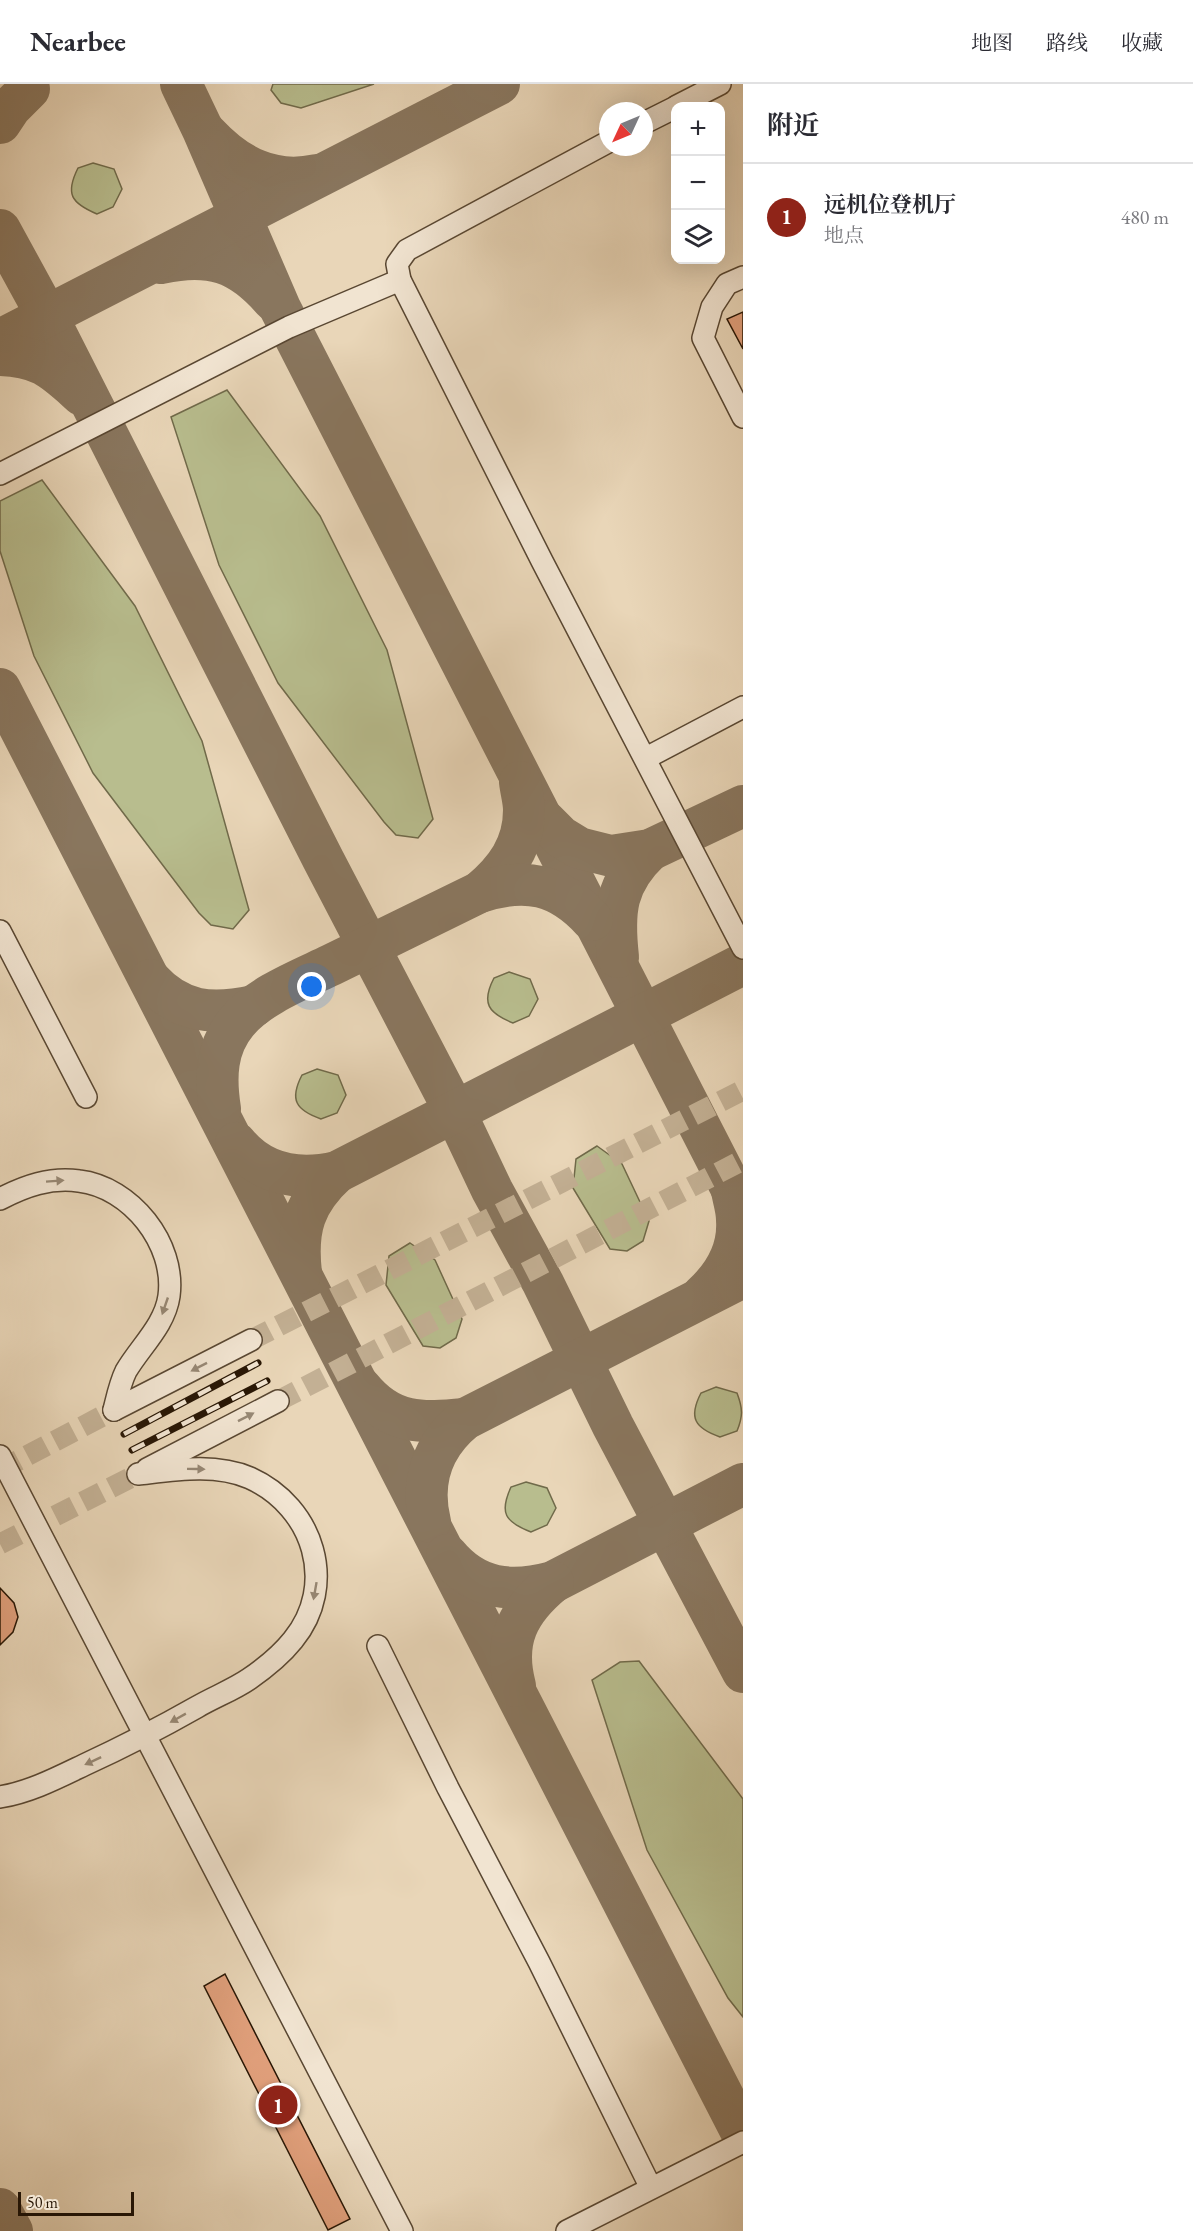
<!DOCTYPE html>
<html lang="zh">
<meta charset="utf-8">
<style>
:root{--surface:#fff;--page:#f2f2f3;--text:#2b2b33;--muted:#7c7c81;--line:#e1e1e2;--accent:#8f2418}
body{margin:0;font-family:"EB Garamond","Noto Serif SC",serif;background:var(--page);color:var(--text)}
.controls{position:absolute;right:18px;top:18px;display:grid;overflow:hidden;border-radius:12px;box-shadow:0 6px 24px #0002}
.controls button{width:54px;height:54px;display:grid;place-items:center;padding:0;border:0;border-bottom:2px solid var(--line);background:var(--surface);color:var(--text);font:30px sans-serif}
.compass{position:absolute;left:599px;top:18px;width:54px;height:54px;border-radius:50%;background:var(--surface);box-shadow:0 6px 24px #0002;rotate:226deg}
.scale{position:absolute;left:18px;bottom:15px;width:116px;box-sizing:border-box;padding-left:6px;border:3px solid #291705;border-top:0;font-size:16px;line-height:21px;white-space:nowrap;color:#291705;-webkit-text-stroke:4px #f1e4d1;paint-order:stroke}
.you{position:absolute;left:312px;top:903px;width:21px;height:21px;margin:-15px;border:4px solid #fff;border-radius:50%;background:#1a73e8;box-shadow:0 0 0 9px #1a73e833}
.badge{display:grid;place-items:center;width:39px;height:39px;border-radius:50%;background:var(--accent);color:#fff;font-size:20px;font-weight:700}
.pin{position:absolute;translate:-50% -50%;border:3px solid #fff;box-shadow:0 2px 6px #0006}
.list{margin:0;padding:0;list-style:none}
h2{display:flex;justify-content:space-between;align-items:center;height:78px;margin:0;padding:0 24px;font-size:26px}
h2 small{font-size:20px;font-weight:400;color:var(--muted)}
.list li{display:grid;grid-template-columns:39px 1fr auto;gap:18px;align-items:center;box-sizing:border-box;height:108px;padding:0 24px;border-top:2px solid var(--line)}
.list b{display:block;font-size:22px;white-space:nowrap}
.list p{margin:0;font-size:20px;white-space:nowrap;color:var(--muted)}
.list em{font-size:20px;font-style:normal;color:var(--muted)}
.icon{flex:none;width:33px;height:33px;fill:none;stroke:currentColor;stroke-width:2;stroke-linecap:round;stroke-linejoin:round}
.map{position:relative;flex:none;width:743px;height:2147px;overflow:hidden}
header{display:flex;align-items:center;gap:36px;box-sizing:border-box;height:84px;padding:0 30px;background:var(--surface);border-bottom:2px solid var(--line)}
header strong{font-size:28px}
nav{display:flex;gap:33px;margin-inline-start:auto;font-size:21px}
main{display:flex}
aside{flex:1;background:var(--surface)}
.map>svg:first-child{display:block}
.green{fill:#b8bd8e;stroke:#706a4a;stroke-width:1.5}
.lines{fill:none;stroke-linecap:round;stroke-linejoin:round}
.taxiway{stroke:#89765e;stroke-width:42}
.building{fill:#e1a07c;stroke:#291705;stroke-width:1.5}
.minor-tunnel{stroke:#c3b094;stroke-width:21;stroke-dasharray:21 10;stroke-linecap:butt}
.minor-casing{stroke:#594732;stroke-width:24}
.minor{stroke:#f1e4d1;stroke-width:21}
.rail-casing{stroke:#291705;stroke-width:7}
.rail{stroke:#f1e4d1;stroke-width:4.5;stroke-dasharray:14;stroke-linecap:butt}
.oneway{fill:#978875}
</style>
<header>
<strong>Nearbee</strong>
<nav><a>地图</a><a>路线</a><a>收藏</a></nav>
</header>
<main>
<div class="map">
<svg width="743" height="2147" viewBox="0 0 743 2147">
<rect width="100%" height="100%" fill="#e9d6b8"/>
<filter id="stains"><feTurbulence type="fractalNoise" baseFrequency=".00333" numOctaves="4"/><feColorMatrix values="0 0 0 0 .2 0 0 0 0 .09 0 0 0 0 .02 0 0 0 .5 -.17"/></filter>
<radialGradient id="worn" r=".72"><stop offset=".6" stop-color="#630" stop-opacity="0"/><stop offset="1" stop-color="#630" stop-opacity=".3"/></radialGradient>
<g class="green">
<polygon points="273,0 374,0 301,24 281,19 271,6"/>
<path d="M93 79 114 85 122 105 113 123 97 130C71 119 65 110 78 84Z"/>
<polygon points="227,306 320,432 387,566 433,735 418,754 396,751 384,738 278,599 219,481 171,333"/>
<polygon points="42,396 135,522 202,657 249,826 233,845 211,841 199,829 93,689 34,572 0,467 0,417"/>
<path d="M509 888 530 895 538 915 529 932 513 939C488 929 481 919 494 894Z"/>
<path d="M317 985 338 991 346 1011 337 1029 321 1035C296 1026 289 1016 302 991Z"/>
<polygon points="597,1062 622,1080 649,1137 643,1157 627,1167 610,1165 573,1104 576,1075"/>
<polygon points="410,1159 435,1176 462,1235 456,1254 440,1264 423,1262 386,1201 389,1172"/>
<path d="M716 1303 737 1309C743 1325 743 1332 737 1347L720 1353C695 1344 688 1334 701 1309Z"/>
<path d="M526 1398 547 1404 556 1424 547 1441 531 1448C505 1438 499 1429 511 1403Z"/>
<polygon points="639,1577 743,1715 743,1933 728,1914 647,1766 592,1596 620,1578"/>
</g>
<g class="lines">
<g class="taxiway">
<polyline points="181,0 203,46 280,224 743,1127"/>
<polyline points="0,39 10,24 29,5"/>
<path d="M207 50C237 82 272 101 317 91"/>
<polyline points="0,146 47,232 324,777 455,1028 492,1106 543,1199 613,1342 743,1588"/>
<path d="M161 179C210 168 240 178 273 216"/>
<polyline points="0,256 499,0"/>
<path d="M0 271C41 272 54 286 82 311"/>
<polyline points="0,605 743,2051"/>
<polyline points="545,737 561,753 579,764 611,772 650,766 743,722"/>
<path d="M480 808C506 786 524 762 524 726 524 717 521 707 520 698"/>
<path d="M618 873C613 828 615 799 650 766"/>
<path d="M150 896C180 929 212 931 254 922"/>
<path d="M220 1025C215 993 216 963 237 938 258 912 302 895 331 881 381 856 431 832 480 808 526 793 559 800 592 836"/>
<path d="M236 1059C262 1091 298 1097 337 1088L743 880"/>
<path d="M301 1189C296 1145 304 1118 337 1088"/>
<path d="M702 1212C724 1192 739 1166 737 1136 737 1126 734 1117 732 1107"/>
<path d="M361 1304C391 1341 422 1339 465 1335"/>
<path d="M430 1438C420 1397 433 1361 465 1335L743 1193"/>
<path d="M447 1471C476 1506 511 1509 553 1498L743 1400"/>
<path d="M515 1602C503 1556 518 1527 553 1498"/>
<polyline points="0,2125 12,2147"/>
</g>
</g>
<g class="building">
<polygon points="743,228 743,265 727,235"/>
<polygon points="0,1504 14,1519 18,1533 13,1548 0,1561"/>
<polygon points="225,1890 350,2135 328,2146 204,1902"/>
</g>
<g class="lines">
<g class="minor-tunnel">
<polyline points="251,1256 743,1006"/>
<polyline points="278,1317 743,1076"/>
<polyline points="0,1386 114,1326"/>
<polyline points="0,1460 138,1390"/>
</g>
<g class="minor-casing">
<g id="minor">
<polyline points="677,22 720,0"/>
<polyline points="644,39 676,23"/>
<polyline points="608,58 407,166 397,180 400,196 542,477 743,864"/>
<polyline points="743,193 727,200 712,223 703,254 743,333"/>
<polyline points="0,390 289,243 400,196"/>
<polyline points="646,674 743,623"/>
<polyline points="0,847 86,1013"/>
<path d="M0 1115C25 1102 50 1093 79 1097 131 1103 176 1160 169 1212 165 1241 140 1263 126 1287 120 1299 117 1314 114 1326"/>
<polyline points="114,1326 251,1256"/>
<polyline points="0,1372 402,2147"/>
<polyline points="147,1385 278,1317"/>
<polyline points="378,1562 448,1704 539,1878 651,2104"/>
<path d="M0 1713C30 1708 57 1694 84 1681 123 1663 160 1644 197 1623 214 1613 233 1606 249 1595 265 1584 281 1571 293 1556 338 1501 314 1423 250 1394 215 1379 174 1386 138 1390"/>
<polyline points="567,2147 743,2058"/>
</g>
</g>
<use href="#minor" class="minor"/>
<g class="rail-casing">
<g id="rail">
<polyline points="124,1350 258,1279"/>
<polyline points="132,1366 267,1297"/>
</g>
</g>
<use href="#rail" class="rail"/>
</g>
<defs><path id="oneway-solid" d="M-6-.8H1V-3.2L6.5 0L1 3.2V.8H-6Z" transform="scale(1.5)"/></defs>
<g class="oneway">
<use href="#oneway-solid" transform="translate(55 1097) rotate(-4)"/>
<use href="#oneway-solid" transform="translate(165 1222) rotate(109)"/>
<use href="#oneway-solid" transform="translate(199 1283) rotate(153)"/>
<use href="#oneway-solid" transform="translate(246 1333) rotate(-27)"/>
<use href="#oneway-solid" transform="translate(196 1385) rotate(1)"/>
<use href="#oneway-solid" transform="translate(315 1507) rotate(100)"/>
<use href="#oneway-solid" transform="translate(178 1634) rotate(151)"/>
<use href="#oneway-solid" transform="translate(93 1677) rotate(155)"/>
</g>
<rect width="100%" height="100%" filter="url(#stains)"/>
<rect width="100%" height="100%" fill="url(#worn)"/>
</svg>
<div class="controls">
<button>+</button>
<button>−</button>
<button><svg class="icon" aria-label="layers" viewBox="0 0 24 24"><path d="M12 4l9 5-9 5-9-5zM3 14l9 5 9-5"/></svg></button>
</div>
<svg class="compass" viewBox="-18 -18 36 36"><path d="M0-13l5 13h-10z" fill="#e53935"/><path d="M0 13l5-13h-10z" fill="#7c7c81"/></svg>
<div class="scale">50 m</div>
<div class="you"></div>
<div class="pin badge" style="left:278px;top:2021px">1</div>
</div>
<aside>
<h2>附近<small></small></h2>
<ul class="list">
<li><span class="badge">1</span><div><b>远机位登机厅</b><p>地点</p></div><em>480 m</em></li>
</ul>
</aside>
</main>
